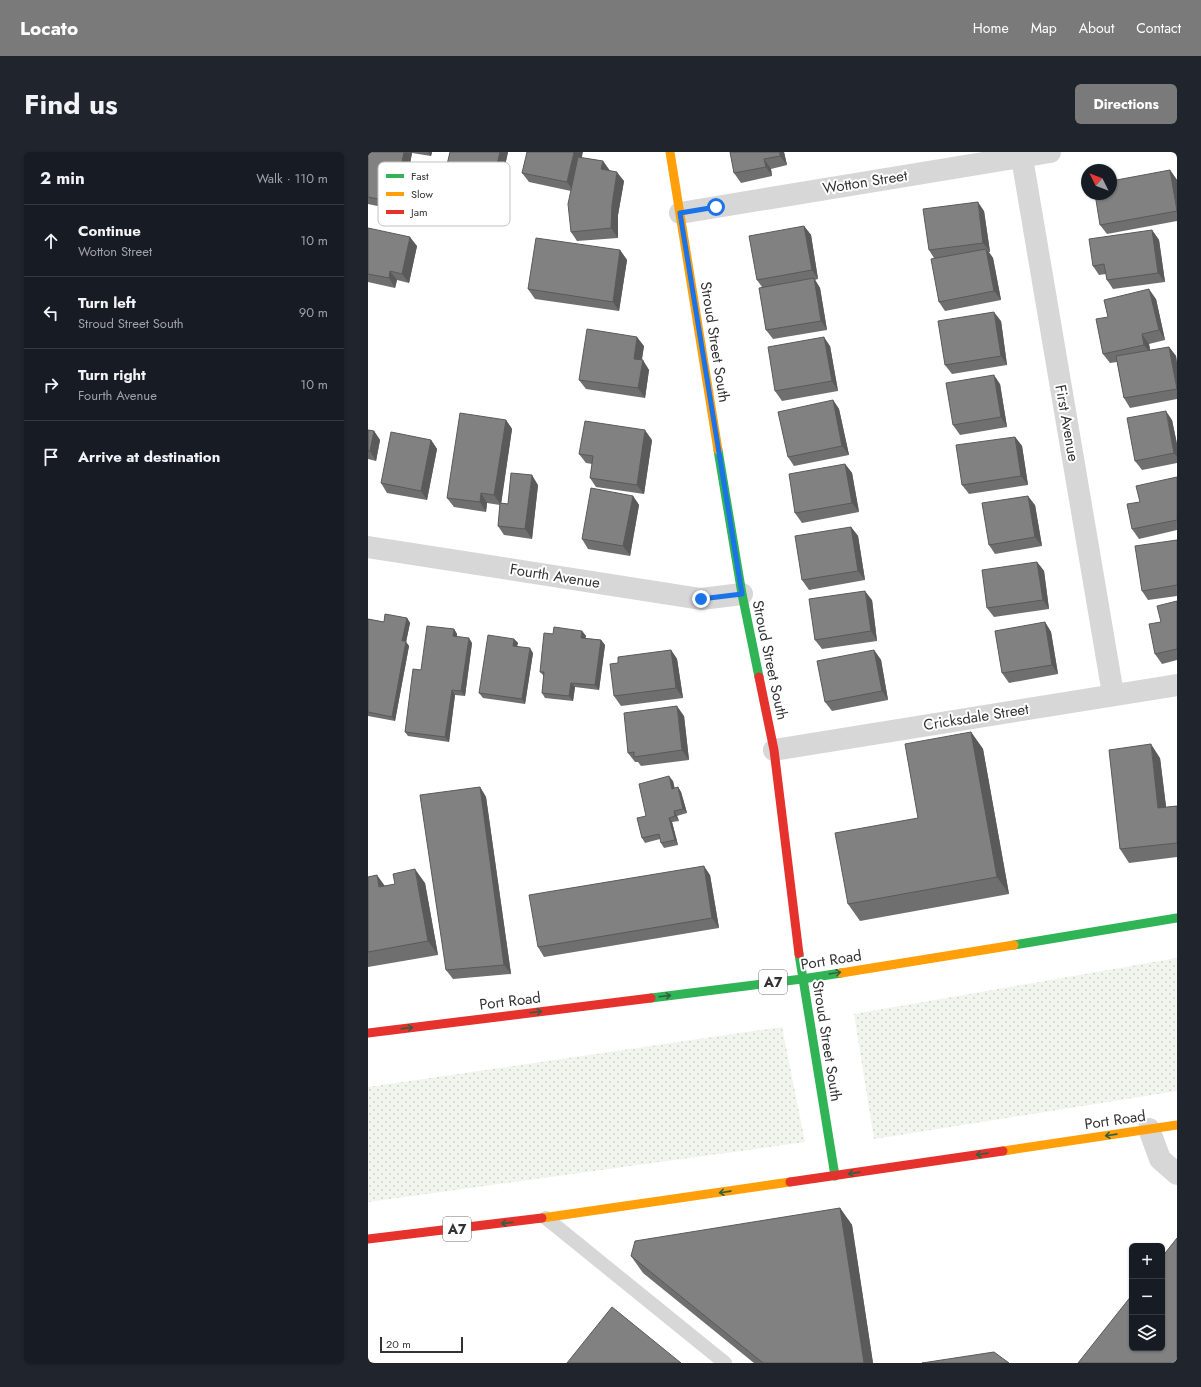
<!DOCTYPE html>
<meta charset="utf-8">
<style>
:root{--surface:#171b24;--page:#20242c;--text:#f1f3f6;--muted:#9ea1a6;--line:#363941;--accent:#7a7a7a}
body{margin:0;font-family:Jost,sans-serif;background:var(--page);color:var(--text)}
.controls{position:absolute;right:12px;bottom:12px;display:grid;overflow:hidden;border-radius:6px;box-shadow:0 1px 3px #0004}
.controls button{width:36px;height:36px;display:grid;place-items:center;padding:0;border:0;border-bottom:1px solid var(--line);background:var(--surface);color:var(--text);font:20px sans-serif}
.compass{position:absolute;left:713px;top:12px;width:36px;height:36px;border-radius:50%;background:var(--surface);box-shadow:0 1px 3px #0004;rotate:312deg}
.scale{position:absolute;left:12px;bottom:10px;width:83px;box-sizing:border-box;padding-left:4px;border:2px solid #333;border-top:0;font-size:11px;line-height:14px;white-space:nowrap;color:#333;-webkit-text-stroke:3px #fff;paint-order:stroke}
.stop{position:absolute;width:12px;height:12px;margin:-9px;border:3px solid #1a73e8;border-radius:50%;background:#fff}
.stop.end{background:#1a73e8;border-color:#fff;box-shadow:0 1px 4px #0008}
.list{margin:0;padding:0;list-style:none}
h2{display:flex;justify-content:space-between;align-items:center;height:52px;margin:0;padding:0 16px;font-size:17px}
h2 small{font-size:13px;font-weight:400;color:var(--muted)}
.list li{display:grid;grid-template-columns:26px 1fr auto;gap:12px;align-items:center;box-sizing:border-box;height:72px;padding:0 16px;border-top:1px solid var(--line)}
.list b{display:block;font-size:15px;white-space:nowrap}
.list p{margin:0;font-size:13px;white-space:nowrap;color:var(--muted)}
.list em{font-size:13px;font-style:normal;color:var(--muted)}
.icon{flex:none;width:22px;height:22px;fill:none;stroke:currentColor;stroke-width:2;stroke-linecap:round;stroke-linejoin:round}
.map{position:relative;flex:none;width:809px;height:1211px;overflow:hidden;border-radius:6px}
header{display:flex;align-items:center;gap:24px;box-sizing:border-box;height:56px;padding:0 20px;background:var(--accent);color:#fff}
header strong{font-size:19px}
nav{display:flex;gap:22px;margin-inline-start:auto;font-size:14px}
.intro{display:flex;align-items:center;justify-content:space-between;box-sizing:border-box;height:96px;padding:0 24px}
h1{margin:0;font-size:28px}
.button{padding:10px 18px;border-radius:6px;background:var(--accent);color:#fff;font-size:14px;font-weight:700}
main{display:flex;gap:24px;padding:0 24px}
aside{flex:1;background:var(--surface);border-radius:6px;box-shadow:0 1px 3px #0004}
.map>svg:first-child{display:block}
.grass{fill:url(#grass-dots)}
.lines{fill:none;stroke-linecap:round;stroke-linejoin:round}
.lane{stroke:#d7d7d7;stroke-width:14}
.street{stroke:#d7d7d7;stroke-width:22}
.fast{stroke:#30b455;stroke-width:9}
.slow{stroke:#ff9f0a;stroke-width:9}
.jam{stroke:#e5322d;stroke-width:9}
.wall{fill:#6f6f6f}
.shaded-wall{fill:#5a5a5a}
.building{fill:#818181;stroke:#5a5a5a}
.oneway{stroke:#32603f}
.route{stroke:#1a73e8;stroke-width:5}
.labels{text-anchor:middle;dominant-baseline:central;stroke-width:4;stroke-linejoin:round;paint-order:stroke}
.shield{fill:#fff;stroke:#707070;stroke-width:1}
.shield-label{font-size:14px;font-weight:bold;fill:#333}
.street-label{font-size:15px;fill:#333;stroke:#fff}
.key{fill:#fff;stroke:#c2c2c2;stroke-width:1}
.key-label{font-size:11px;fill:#333}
</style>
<header>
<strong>Locato</strong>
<nav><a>Home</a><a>Map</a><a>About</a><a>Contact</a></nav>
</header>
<div class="intro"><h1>Find us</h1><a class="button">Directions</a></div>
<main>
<aside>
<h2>2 min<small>Walk · 110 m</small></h2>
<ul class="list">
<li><svg class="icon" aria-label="ahead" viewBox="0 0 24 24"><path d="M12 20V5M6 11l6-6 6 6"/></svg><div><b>Continue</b><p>Wotton Street</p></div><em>10 m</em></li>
<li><svg class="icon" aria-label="left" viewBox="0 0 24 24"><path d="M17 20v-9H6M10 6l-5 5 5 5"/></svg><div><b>Turn left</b><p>Stroud Street South</p></div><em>90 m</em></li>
<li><svg class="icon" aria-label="right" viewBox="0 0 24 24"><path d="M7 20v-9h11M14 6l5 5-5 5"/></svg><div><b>Turn right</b><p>Fourth Avenue</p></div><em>10 m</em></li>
<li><svg class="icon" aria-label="arrive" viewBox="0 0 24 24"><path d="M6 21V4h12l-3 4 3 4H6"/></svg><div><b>Arrive at destination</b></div></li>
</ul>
</aside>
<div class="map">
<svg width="809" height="1211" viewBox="0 0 809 1211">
<defs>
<pattern id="grass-dots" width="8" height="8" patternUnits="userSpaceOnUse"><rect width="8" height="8" fill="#f1f5ed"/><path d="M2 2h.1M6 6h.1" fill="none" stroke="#cfd2cc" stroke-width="1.8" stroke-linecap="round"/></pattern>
</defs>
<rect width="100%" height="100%" fill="#fff"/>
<g class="grass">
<polygon points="809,806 809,939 506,987 486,862"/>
<polygon points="414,875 437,990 0,1050 0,935"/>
</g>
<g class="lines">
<polyline class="lane" points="178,1066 357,1211"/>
<g class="street">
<polyline points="653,0 745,542"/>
<polyline points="312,61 682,0"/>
<polyline points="0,395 333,447 374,442"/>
<polyline points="406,598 809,533"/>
<polyline points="781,977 792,1007 809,1022"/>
</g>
<g class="fast">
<polyline points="350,298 374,442 391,525"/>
<polyline points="646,793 809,766"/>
<polyline points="431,802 467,1024"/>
<polyline points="283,846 434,827 473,821"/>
</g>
<g class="slow">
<polyline points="302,0 350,298"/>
<polyline points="473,821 646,793"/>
<polyline points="635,999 809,973"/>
<polyline points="174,1066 422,1030"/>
</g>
<g class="jam">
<polyline points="391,525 406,598 431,802"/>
<polyline points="0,881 283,846"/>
<polyline points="422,1030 635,999"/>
<polyline points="0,1087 174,1066"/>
</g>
</g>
<g class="wall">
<polygon points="0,0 64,0 63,4 44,1 33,59 0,52"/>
<polygon points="82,0 140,0 126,63 78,52 72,42"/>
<polygon points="362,0 416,0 419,13 403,17 404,24 373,31 366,21"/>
<polygon points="213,6 235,9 242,19 256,29 250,63 250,86 209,89 203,80 203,39 161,30 154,21"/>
<polygon points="802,18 809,28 809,69 739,82 732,73"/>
<polygon points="616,59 622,100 621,100 625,106 633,148 577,159 571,150 566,106 561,98"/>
<polygon points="436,74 443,83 450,127 447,128 452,136 459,178 405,187 398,178 394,135 389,128"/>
<polygon points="0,76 49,94 41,131 29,128 27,136 0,130"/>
<polygon points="784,78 791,88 797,130 745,137 739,128 738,122 731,123 725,114"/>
<polygon points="252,98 259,108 251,159 167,147 160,137"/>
<polygon points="788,147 797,188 781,192 782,198 801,195 808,204 809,211 809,247 762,256 756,246 749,210 742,211 735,202 740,165"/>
<polygon points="633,169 639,213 584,222 577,213"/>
<polygon points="276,194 274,208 281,218 277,246 218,237 211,228"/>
<polygon points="462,194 470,239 414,249 407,239"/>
<polygon points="632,232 639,275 592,283 585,273"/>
<polygon points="465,248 471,257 481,303 426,314 420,305"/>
<polygon points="138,268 144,277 133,351 140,352 170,333 164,387 136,383 130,374 132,353 119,351 118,360 86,355 79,346"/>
<polygon points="804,268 809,292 809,311 774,318 767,309"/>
<polygon points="0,275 0,278 6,279 12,288 8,309 0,307"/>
<polygon points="647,285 654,294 660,333 601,342 594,333"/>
<polygon points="63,288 69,297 59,348 19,341 13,331"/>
<polygon points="284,288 276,342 228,335 222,326 224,312 218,311 211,302"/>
<polygon points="477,312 484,321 491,360 434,371 427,361"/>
<polygon points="809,325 809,378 771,387 764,377 772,350"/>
<polygon points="265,344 271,353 262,404 220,397 214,387"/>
<polygon points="667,353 674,394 627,402 621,393"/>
<polygon points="483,375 490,384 497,428 441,438 434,428"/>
<polygon points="809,388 809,444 780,448 774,439"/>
<polygon points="669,410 676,419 681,457 626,465 619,456"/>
<polygon points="504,448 509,489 454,497 447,488"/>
<polygon points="809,449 809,508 794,512 787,502 793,470"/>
<polygon points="39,466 42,471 38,490 41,494 27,569 0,564 0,467 16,470"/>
<polygon points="677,470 683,480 690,522 641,531 634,521"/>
<polygon points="86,477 89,482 89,485 104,491 97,544 87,543 81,590 40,584 37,580 53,518"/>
<polygon points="214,479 218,484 217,486 233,488 237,493 231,538 207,535 205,549 177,546 174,541 176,524 172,520 185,482"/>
<polygon points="146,487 150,491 149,494 165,501 157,552 115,546 111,541"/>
<polygon points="303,498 309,507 315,546 253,554 246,544 250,511"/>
<polygon points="506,498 513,508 520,548 464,559 457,550"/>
<polygon points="316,564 321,608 273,614 270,610 267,610 260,601"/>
<polygon points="603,580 615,597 641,742 492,769 480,752 550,666"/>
<polygon points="792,606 798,655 809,654 809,705 761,711 752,697"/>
<polygon points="305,629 306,636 310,635 313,640 319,661 309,664 311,669 304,670 310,693 296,696 293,691 292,687 277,691 274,686 278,664"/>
<polygon points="112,635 118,645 143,822 85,827 78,818"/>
<polygon points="342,723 351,776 176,805 170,795"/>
<polygon points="0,725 17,734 57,731 70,803 0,815"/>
<polygon points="472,1056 484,1073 505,1211 386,1211 275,1121 263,1104"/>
</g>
<g class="shaded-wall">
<polygon points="36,0 44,0 44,1 33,59 26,50"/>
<polygon points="60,0 64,0 63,4"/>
<polygon points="132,0 140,0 126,63 119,53"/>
<polygon points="206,0 215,0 206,40 199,30"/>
<polygon points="412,0 416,0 419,13 412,4"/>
<polygon points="396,7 403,17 404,24 398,15"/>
<polygon points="235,9 242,19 233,17"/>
<polygon points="802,18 809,28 809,56"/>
<polygon points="249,20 256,29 250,63 250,86 243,76 244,53"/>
<polygon points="610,50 616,59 622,100 615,91"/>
<polygon points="436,74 443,83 450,127 444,118"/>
<polygon points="784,78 791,88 797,130 790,121"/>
<polygon points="42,85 49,94 41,131 34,122"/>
<polygon points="618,97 625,106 633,148 626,139"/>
<polygon points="252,98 259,108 251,159 245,150"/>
<polygon points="22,119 29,128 27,136 21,126"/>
<polygon points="446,126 452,136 459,178 453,169"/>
<polygon points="781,137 788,147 797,188 791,178"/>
<polygon points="626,160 633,169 639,213 633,204"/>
<polygon points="774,182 781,192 783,202 776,193"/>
<polygon points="269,185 276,194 272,216 266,207"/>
<polygon points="456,185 462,194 470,239 464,229"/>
<polygon points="801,195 808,204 809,211 809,237"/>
<polygon points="275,208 281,218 277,246 270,236"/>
<polygon points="626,223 632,232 639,275 633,265"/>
<polygon points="465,248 471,257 481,303 474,294"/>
<polygon points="798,259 804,268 809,292 809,305 806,301"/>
<polygon points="138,268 144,277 133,353 126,343"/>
<polygon points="277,278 284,288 276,342 269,333"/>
<polygon points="6,279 12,288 8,309 2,299"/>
<polygon points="647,285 654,294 660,333 653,324"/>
<polygon points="63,288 69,297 59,348 53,339"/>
<polygon points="477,312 484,321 491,360 484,351"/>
<polygon points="164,323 170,333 164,387 157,377"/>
<polygon points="113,341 119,351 118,360 112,350"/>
<polygon points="265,344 271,353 262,404 255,394"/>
<polygon points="660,344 667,353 674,394 667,385"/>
<polygon points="483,375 490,384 497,428 490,419"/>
<polygon points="669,410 676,419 681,457 675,448"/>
<polygon points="497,439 504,448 509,489 503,479"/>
<polygon points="39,466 42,471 38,490 41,494 27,569 24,565 34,489"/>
<polygon points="677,470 683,480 690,522 684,513"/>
<polygon points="86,477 89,482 88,489 85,484"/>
<polygon points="214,479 218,484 217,490 213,486"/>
<polygon points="101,486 104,491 97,544 93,539"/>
<polygon points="146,487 150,491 148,498 145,494"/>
<polygon points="233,488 237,493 231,538 227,533"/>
<polygon points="162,496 165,501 157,552 154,547"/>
<polygon points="303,498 309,507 315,546 308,536"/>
<polygon points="506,498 513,508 520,548 514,539"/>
<polygon points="203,531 207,535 205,549 201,544"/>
<polygon points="84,538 87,543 81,590 77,585"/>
<polygon points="309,554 316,564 321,608 314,598"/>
<polygon points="603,580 615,597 641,742 629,725"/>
<polygon points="783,592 792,606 800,670 790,656"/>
<polygon points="301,624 305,629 308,641 304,637"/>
<polygon points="112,635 118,645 143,822 136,813"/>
<polygon points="310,635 313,640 319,661 315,657"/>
<polygon points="306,659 309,664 311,669 307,664"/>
<polygon points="301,666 304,670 310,693 307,688"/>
<polygon points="336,714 342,723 351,776 344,766"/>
<polygon points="47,717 57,731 70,803 60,789"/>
<polygon points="9,723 19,737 11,735"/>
<polygon points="472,1056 484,1073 505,1211 496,1211"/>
</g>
<g class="building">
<polygon points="0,0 36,0 26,50 0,45"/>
<polygon points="82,0 132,0 119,53 72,42"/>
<polygon points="159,0 206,0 199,30 154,21"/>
<polygon points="362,0 412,0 412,4 396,7 398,15 366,21"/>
<polygon points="210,5 235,9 233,17 249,20 244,53 243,76 203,80 200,52"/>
<polygon points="802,18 809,59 732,73 727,42 743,42 743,29"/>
<polygon points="610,50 615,91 561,98 555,57"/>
<polygon points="436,74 444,118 389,128 381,84"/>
<polygon points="0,76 42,85 34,122 22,119 21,126 0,122"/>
<polygon points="784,78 790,121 739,128 736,112 725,114 721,87"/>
<polygon points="168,86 252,98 245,150 160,137"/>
<polygon points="618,97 626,139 571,150 563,107"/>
<polygon points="446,126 453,169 398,178 391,136"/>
<polygon points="781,137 791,178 774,182 776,193 735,202 728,167 740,165 736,148"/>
<polygon points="626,160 633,204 577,213 570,169"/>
<polygon points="219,177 269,185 266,207 275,208 270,236 211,228"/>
<polygon points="456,185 464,229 407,239 400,195"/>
<polygon points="801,195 809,237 756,246 748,204"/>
<polygon points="626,223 633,265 585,273 578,231"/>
<polygon points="465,248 474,294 420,305 410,260"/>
<polygon points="798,259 806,301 767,309 759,266"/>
<polygon points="92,261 138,268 126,343 113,341 112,350 79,346"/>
<polygon points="217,269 277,278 269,333 222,326 225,304 211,302"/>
<polygon points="0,278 6,279 2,299 0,299"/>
<polygon points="23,280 63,288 53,339 13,331"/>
<polygon points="647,285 653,324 594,333 588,293"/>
<polygon points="477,312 484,351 427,361 421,322"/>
<polygon points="143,321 164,323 157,377 130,374 132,351 140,352"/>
<polygon points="809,325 809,368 764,377 759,352 772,350 768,334"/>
<polygon points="223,336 265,344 255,394 214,387"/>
<polygon points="660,344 667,385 621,393 614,351"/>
<polygon points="483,375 490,419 434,428 427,384"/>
<polygon points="809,388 809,433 774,439 767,394"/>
<polygon points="669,410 675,448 619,456 614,418"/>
<polygon points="497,439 503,479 447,488 441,447"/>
<polygon points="809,449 809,497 787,502 781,472 793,470 789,454"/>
<polygon points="17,462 39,466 34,489 38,489 24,565 0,560 0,467 16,470"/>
<polygon points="677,470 684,513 634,521 627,479"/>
<polygon points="59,474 86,477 85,484 101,486 93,539 84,538 77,585 37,580 45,517 53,518"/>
<polygon points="186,475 214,479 213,486 233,488 227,533 203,531 201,544 174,541 176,520 172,520 176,481 185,482"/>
<polygon points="120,483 146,487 145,494 162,496 154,547 111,541"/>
<polygon points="303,498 308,536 246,544 242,512 250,511 250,505"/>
<polygon points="506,498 514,539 457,550 449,509"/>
<polygon points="309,554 314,598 266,605 266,600 260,601 256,561"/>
<polygon points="603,580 629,725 480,752 467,681 550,666 537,592"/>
<polygon points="783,592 790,656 809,654 809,691 752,697 741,598"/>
<polygon points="301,624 304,637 310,635 315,657 306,659 307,664 301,666 307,688 293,691 291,682 274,686 269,666 278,664 271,632"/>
<polygon points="112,635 136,813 78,818 52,643"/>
<polygon points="336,714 344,766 170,795 161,743"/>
<polygon points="47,717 60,789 0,800 0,725 9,723 11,735 27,732 25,722"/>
<polygon points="472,1056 496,1211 395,1211 263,1104 267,1089"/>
<polygon points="809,1086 809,1211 710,1211 764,1143 764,1196 794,1196 794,1105"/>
<polygon points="244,1155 313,1211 199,1211"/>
<polygon points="626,1200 641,1211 554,1211"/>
</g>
<defs><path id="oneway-shaft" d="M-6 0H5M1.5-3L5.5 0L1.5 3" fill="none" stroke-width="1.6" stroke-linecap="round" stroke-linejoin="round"/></defs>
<g class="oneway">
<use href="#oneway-shaft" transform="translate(467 821) rotate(-9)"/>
<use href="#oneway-shaft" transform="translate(297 844) rotate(-7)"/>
<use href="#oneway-shaft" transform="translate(168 860) rotate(-7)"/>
<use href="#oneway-shaft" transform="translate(39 876) rotate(-7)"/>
<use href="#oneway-shaft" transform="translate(743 983) rotate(172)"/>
<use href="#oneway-shaft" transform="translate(614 1002) rotate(172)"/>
<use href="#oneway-shaft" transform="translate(486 1021) rotate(172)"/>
<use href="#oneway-shaft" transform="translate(357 1040) rotate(172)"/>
<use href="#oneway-shaft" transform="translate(139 1071) rotate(173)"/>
</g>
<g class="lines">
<polyline class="route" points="333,447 374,442 312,61 348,55"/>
</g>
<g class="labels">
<g class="shield">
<rect x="391" y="818" width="28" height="24" rx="3"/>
<rect x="75" y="1065" width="28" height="24" rx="3"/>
</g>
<g class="shield-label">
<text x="405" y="830">A7</text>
<text x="89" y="1077">A7</text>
</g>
<g class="street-label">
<text transform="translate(497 30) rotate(-9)">Wotton Street</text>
<text transform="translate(347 190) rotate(81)">Stroud Street South</text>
<text transform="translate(699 271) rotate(80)">First Avenue</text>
<text transform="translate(187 424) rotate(9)">Fourth Avenue</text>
<text transform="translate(402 508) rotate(78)">Stroud Street South</text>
<text transform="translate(608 565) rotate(-9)">Cricksdale Street</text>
<text transform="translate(463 808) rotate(-9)">Port Road</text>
<text transform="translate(142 849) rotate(-7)">Port Road</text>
<text transform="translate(459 889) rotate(81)">Stroud Street South</text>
<text transform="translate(747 968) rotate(-8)">Port Road</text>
</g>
</g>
<rect x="10" y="10" width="132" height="64" rx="6" class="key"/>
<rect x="18" y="22" width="18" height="4" fill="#30b455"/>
<rect x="18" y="40" width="18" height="4" fill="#ff9f0a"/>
<rect x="18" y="58" width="18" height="4" fill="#e5322d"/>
<g class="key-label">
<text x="43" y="28">Fast</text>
<text x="43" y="46">Slow</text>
<text x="43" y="64">Jam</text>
</g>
</svg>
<div class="controls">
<button>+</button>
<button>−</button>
<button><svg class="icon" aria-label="layers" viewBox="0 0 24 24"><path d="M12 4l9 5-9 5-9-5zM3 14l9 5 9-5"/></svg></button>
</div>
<svg class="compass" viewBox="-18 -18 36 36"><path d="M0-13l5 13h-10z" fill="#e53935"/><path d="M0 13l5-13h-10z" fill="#9ea1a6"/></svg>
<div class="scale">20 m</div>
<div class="stop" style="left:348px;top:55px"></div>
<div class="stop end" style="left:333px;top:447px"></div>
</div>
</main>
